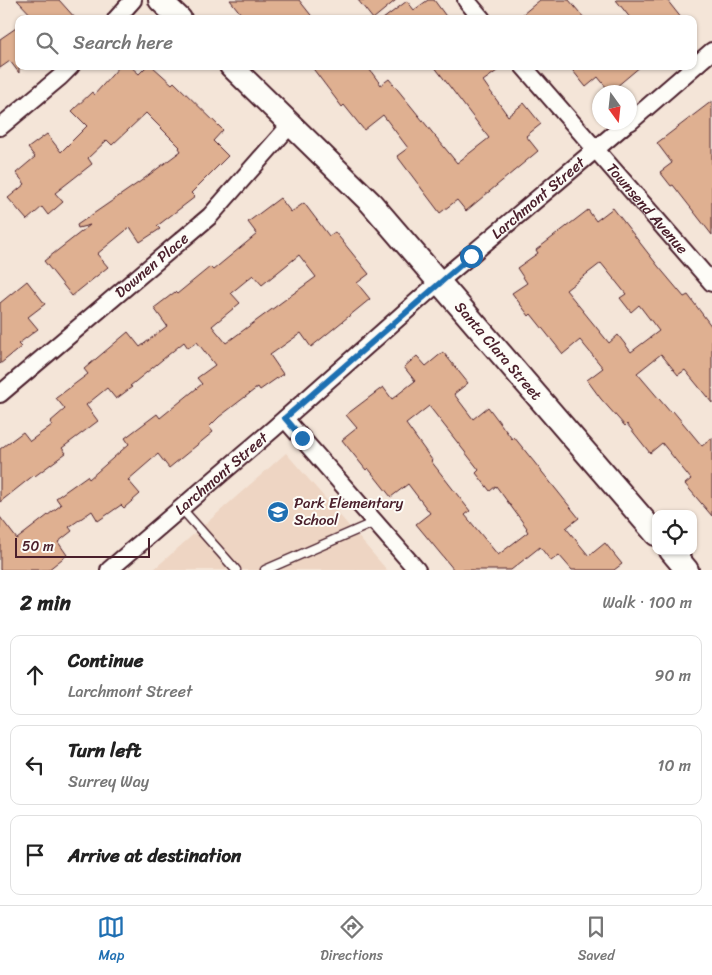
<!DOCTYPE html>
<meta charset="utf-8">
<style>
:root{--surface:#fff;--page:#f2f2f2;--text:#222;--muted:#767676;--line:#e0e0e0;--accent:#1f6fb2}
body{margin:0;font-family:Sriracha,sans-serif;background:var(--page);color:var(--text)}
.controls{position:absolute;right:15px;bottom:15px;display:grid;overflow:hidden;border-radius:10px;box-shadow:0 1px 4px #0004}
.controls button{width:45px;height:45px;display:grid;place-items:center;padding:0;border:0;border-bottom:1px solid var(--line);background:var(--surface);color:var(--text);font:25px sans-serif}
.compass{position:absolute;left:592px;top:85px;width:45px;height:45px;border-radius:50%;background:var(--surface);box-shadow:0 1px 4px #0004;rotate:165deg}
.scale{position:absolute;left:15px;bottom:12px;width:135px;box-sizing:border-box;padding-left:5px;border:2px solid #4a1f2b;border-top:0;font-size:14px;line-height:18px;white-space:nowrap;color:#4a1f2b;-webkit-text-stroke:4px #fdfcf7;paint-order:stroke}
.stop{position:absolute;width:15px;height:15px;margin:-11px;border:4px solid #1f6fb2;border-radius:50%;background:#fff}
.stop.end{background:#1f6fb2;border-color:#fff;box-shadow:0 1px 5px #0008}
.list{margin:0;padding:0;list-style:none}
h2{display:flex;justify-content:space-between;align-items:center;height:65px;margin:0;padding:0 20px;font-size:21px}
h2 small{font-size:16px;font-weight:400;color:var(--muted)}
.list li{display:grid;grid-template-columns:32px 1fr auto;gap:15px;align-items:center;box-sizing:border-box;height:80px;margin:0 10px 10px;padding:0 10px;border:1px solid var(--line);border-radius:10px}
.list b{display:block;font-size:19px;white-space:nowrap}
.list p{margin:0;font-size:16px;white-space:nowrap;color:var(--muted)}
.list em{font-size:16px;font-style:normal;color:var(--muted)}
.icon{flex:none;width:28px;height:28px;fill:none;stroke:currentColor;stroke-width:2;stroke-linecap:round;stroke-linejoin:round}
.map{position:relative;flex:none;width:712px;height:570px;overflow:hidden}
.search{position:absolute;background:var(--surface);box-shadow:0 1px 4px #0004;left:15px;right:15px;top:15px;height:55px;display:flex;align-items:center;gap:12px;box-sizing:border-box;padding:0 18px;border-radius:10px;color:var(--muted);font-size:19px}
.sheet{height:335px;background:var(--surface)}
nav{display:flex;justify-content:space-around;align-items:center;box-sizing:border-box;height:70px;border-top:1px solid var(--line);background:var(--surface);font-size:14px;color:var(--muted)}
nav a{display:grid;justify-items:center;gap:2px}
nav .on{color:var(--accent)}
.map>svg:first-child{display:block}
.built{fill:#eed5c3}
.building{fill:#dfb091;stroke:#4a1f2b;fill-rule:evenodd}
.lines{fill:none;stroke-linecap:round;stroke-linejoin:round}
.service-casing{stroke:#4a1f2b;stroke-width:11}
.minor-casing{stroke:#4a1f2b;stroke-width:20}
.secondary-casing{stroke:#4a1f2b;stroke-width:26}
.service{stroke:#fdfcf7;stroke-width:8}
.minor{stroke:#fdfcf7;stroke-width:16}
.secondary{stroke:#fdfcf7;stroke-width:22}
.route{stroke:#1f6fb2;stroke-width:6}
.labels{text-anchor:middle;dominant-baseline:central;stroke-width:4;stroke-linejoin:round;paint-order:stroke}
.street-label{font-size:15px;fill:#4a1f2b;stroke:#fdfcf7}
.poi-label{font-size:15px;fill:#4a1f2b;stroke:#fdfcf7;text-anchor:start}
</style>
<div class="map">
<svg width="712" height="570" viewBox="0 0 712 570">
<rect width="100%" height="100%" fill="#f4e5d8"/>
<filter id="ink" filterUnits="userSpaceOnUse"><feTurbulence type="fractalNoise" baseFrequency=".02" numOctaves="2"/><feDisplacementMap in="SourceGraphic" scale="10" xChannelSelector="R" yChannelSelector="G"/><feConvolveMatrix kernelMatrix="1 2 1 2 8 2 1 2 1" color-interpolation-filters="sRGB"/></filter>
<g filter="url(#ink)">
<polygon class="built" points="286,453 387,570 153,570"/>
<g class="building">
<polygon points="17,0 59,0 76,19 35,19"/>
<polygon points="230,0 299,0 314,19 245,19"/>
<polygon points="358,0 396,0 373,19"/>
<polygon points="428,0 434,0 448,19 383,19 407,1 414,10"/>
<polygon points="540,0 569,0 585,19 517,19"/>
<polygon points="616,0 667,0 682,19 631,19"/>
<polygon points="19,26 19,73 10,61 0,68 0,39"/>
<polygon points="120,66 130,66 139,74 147,66 152,66 172,84 174,82 223,130 213,141 228,156 191,193 195,197 157,226 160,229 140,242 130,227 97,254 108,267 72,296 44,261 90,225 78,228 77,225 141,181 181,151 179,148 180,147 146,113 112,145 107,140 88,158 92,164 55,193 63,202 48,215 42,207 27,220 8,198 25,184 16,173 35,157 28,148 47,134 61,152 87,126 72,111 92,92 94,95"/>
<polygon points="311,66 367,66 381,85 389,79 457,163 489,138 434,66 504,66 483,81 508,116 524,103 541,124 526,136 538,151 466,211 457,200 440,213 397,156 408,148 383,115 364,130 344,105 342,107"/>
<polygon points="569,66 641,66 610,92 598,77 586,87"/>
<polygon points="712,101 712,235 673,185 671,186 660,172 672,163 657,143"/>
<path d="M280 198 291 212 304 203 329 236 335 232 369 274 357 283 370 299 311 347 301 333 270 355 283 374 260 390 258 387 219 417 209 427 213 432 169 468 158 454 128 480 140 494 124 508 121 505 98 521 92 511 69 527 72 531 58 542 67 555 48 570H0V517L17 539 61 505 56 498 87 476 89 479 129 444 125 438 157 414 160 418 202 384 197 378 215 365 197 342 188 348 184 342 130 386 132 387 116 399 107 388 86 405 98 421 62 448 66 453 35 476 34 475 0 502V449L23 432 30 441 52 425 50 422 65 409 56 398 88 374 84 369 128 332 140 347 167 326 154 308 175 292 177 294 210 267 213 270 257 234 248 222ZM299 255 316 277 226 343 212 326 240 303 231 293 253 275 262 285Z"/>
<path d="M613 208 658 266 684 297 688 295 712 327V403L685 370 678 375 661 354 637 373 671 413 673 411 702 446 712 438V516L685 484 691 479 662 443 650 453 627 424 625 426 601 399 587 380 603 368 580 340 563 354 531 314 529 316 512 293 527 283 517 268 538 253 536 250 588 210 596 221ZM601 263 626 294 620 298 631 312 639 305 659 331 631 352 618 335 609 343 566 290Z"/>
<polygon points="27,281 45,304 28,317 38,329 18,344 21,347 0,364 0,303"/>
<path d="M443 352 468 383 454 394 473 419 488 407 512 439 514 437 579 518 566 528 589 556 605 543 622 564 614 570H572L559 555 551 561 540 547 511 570H454L416 524 430 513 408 484 391 497 368 468 366 470 342 440 357 428 346 415 383 387 392 399 415 381 404 367 417 356 426 366ZM429 406 479 470 476 473 490 491 496 486 527 528 526 529 528 532 498 555 465 515 470 511 431 461 432 460 406 424Z"/>
</g>
<g class="lines">
<g class="service-casing">
<g id="service">
<polyline points="181,508 236,570"/>
<polyline points="265,570 375,522"/>
</g>
</g>
<g class="minor-casing">
<g id="minor">
<polyline points="466,0 482,19"/>
<polyline points="116,19 133,0"/>
<path id="s1" d="M523 66 712 283"/>
<polyline points="630,122 712,51"/>
<polyline points="0,127 60,77 71,66"/>
<path id="s2" d="M0 394 210 216 291 124"/>
<polyline points="285,419 417,570"/>
<path id="s3" d="M109 570 272 430 440 281 628 122"/>
</g>
</g>
<g class="secondary-casing">
<g id="secondary">
<polyline points="160,0 180,19"/>
<path id="s4" d="M231 66 371 203 656 534"/>
<polyline points="671,551 687,570"/>
</g>
</g>
<use href="#service" class="service"/>
<use href="#minor" class="minor"/>
<use href="#secondary" class="secondary"/>
</g>
</g>
<g class="lines" filter="url(#ink)">
<polyline class="route" points="302,438 285,418 471,256"/>
</g>
<defs>
<g id="school-disc" transform="scale(1.125)"><circle r="9.5" fill="#1f6fb2" stroke="#fdfcf7"/><path d="M0-5L7-2L0 1L-7-2ZM-4 1L0 2.5L4 1V4Q0 6-4 4Z" fill="#fff"/></g>
</defs>
<g fill-rule="evenodd">
<use href="#school-disc" x="278" y="512"/>
</g>
<g class="labels">
<g class="street-label">
<text stroke="none"><textPath href="#s3" startOffset="568">Larchmont Street</textPath></text>
<text stroke="none"><textPath href="#s1" startOffset="189">Townsend Avenue</textPath></text>
<text stroke="none"><textPath href="#s2" startOffset="199">Downen Place</textPath></text>
<text stroke="none"><textPath href="#s4" startOffset="391">Santa Clara Street</textPath></text>
<text stroke="none"><textPath href="#s3" startOffset="148">Larchmont Street</textPath></text>
</g>
<g class="poi-label">
<text x="294" y="503">Park Elementary<tspan x="294" dy="17">School</tspan></text>
</g>
</g>
</svg>
<div class="controls">
<button><svg class="icon" aria-label="locate" viewBox="0 0 24 24"><circle cx="12" cy="12" r="6"/><path d="M12 2v4M12 18v4M2 12h4M18 12h4"/></svg></button>
</div>
<svg class="compass" viewBox="-18 -18 36 36"><path d="M0-13l5 13h-10z" fill="#e53935"/><path d="M0 13l5-13h-10z" fill="#767676"/></svg>
<div class="scale">50 m</div>
<div class="stop" style="left:471px;top:256px"></div>
<div class="stop end" style="left:302px;top:438px"></div>
<div class="search"><svg class="icon" aria-label="search" viewBox="0 0 24 24"><circle cx="10" cy="10" r="6"/><path d="M15 15l6 6"/></svg>Search here</div>
</div>
<section class="sheet">
<h2>2 min<small>Walk · 100 m</small></h2>
<ul class="list">
<li><svg class="icon" aria-label="ahead" viewBox="0 0 24 24"><path d="M12 20V5M6 11l6-6 6 6"/></svg><div><b>Continue</b><p>Larchmont Street</p></div><em>90 m</em></li>
<li><svg class="icon" aria-label="left" viewBox="0 0 24 24"><path d="M17 20v-9H6M10 6l-5 5 5 5"/></svg><div><b>Turn left</b><p>Surrey Way</p></div><em>10 m</em></li>
<li><svg class="icon" aria-label="arrive" viewBox="0 0 24 24"><path d="M6 21V4h12l-3 4 3 4H6"/></svg><div><b>Arrive at destination</b></div></li>
</ul>
</section>
<nav>
<a class="on"><svg class="icon" aria-label="map" viewBox="0 0 24 24"><path d="M3 6l6-2 6 2 6-2v14l-6 2-6-2-6 2zM9 4v14M15 6v14"/></svg>Map</a>
<a><svg class="icon" aria-label="directions" viewBox="0 0 24 24"><path d="M12 3l9 9-9 9-9-9zM9 14v-3h6M13 9l2 2-2 2"/></svg>Directions</a>
<a><svg class="icon" aria-label="saved" viewBox="0 0 24 24"><path d="M7 4h10v16l-5-4-5 4z"/></svg>Saved</a>
</nav>
